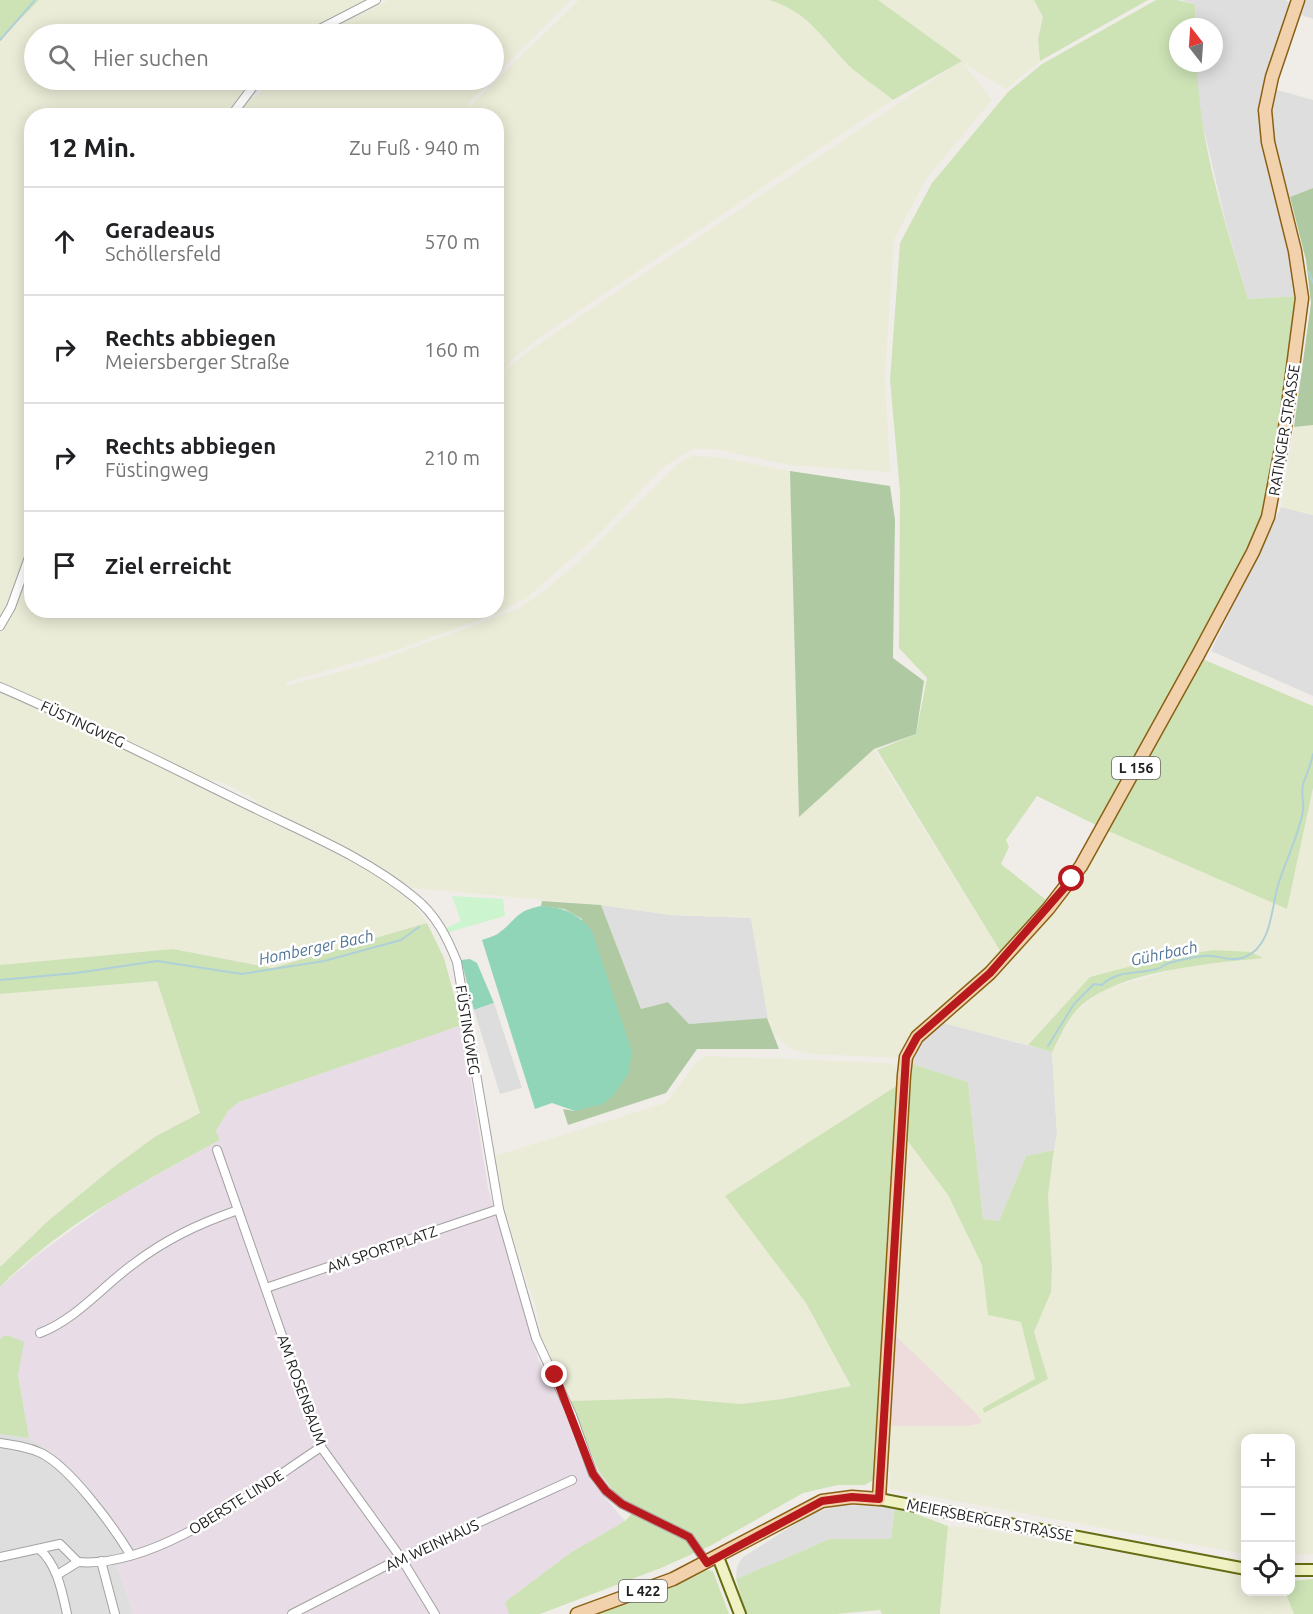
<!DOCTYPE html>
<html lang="de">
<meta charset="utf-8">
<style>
:root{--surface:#fff;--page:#f6f6f6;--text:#202124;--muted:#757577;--line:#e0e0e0}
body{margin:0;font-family:Ubuntu,sans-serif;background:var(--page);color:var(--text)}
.controls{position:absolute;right:18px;bottom:18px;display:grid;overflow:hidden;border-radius:12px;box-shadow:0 3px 15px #0003}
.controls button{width:54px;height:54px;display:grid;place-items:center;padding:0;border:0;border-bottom:2px solid var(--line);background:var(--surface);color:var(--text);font:30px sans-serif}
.compass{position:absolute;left:1169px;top:18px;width:54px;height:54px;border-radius:50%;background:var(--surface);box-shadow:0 3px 15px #0003;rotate:343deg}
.stop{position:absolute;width:18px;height:18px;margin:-14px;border:4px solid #b8191d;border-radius:50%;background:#fff}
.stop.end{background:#b8191d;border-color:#fff;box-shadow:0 2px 6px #0008}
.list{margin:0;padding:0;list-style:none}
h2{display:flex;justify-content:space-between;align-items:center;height:78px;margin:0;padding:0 24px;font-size:26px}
h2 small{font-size:20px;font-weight:400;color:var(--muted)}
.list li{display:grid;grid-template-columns:39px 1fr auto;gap:18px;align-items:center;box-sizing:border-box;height:108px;padding:0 24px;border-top:2px solid var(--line)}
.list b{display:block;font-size:22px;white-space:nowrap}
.list p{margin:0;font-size:20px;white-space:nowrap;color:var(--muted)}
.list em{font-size:20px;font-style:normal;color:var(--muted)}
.icon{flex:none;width:33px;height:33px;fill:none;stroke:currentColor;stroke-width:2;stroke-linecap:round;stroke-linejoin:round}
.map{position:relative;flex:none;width:1313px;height:1614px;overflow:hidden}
.search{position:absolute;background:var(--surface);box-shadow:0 3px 15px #0003;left:24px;top:24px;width:480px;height:66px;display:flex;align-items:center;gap:15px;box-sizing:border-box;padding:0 21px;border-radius:33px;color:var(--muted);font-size:22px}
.panel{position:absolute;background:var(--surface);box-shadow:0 3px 15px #0003;left:24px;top:108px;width:480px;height:510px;border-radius:24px}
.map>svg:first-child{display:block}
.residential{fill:#dfdede}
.commercial{fill:#eedbdb}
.industrial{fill:#e8dce6}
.farmland{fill:#ebecd7}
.grass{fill:#cde3b6}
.forest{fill:#afcaa3}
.park{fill:#ccf4ce}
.pitch{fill:#91d5b9}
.parking{fill:#ddd}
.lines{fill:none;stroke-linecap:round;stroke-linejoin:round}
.stream{stroke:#afd0d8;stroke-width:2}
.minor-casing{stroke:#a2a2a2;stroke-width:10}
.secondary-casing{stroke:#656d13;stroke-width:14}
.primary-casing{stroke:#8b6013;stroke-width:15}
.minor{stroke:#fff;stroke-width:8}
.secondary{stroke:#f1f2c4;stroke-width:10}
.primary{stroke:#f1d2ad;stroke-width:12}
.route{stroke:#b8191d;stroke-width:8}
.labels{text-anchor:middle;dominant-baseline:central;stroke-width:5;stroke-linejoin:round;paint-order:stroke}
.shield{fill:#fff;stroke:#646464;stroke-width:1.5}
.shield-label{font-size:14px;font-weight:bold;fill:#212121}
.street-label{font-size:15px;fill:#212121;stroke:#fff}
.water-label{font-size:16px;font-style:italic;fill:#517697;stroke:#fff}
</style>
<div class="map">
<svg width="1313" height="1614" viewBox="0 0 1313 1614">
<rect width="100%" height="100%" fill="#f0ede9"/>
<g class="residential">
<polygon points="1181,0 1286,0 1301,15 1306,0 1313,0 1313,19 1301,15 1274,89 1313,100 1313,188 1278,202 1294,262 1298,296 1248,299 1225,220 1198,104 1197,63 1214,63 1214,27 1196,27 1195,4"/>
<polygon points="1281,507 1313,515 1313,696 1211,651"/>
<polygon points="601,905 671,915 751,918 768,1018 689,1024 668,1002 641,1009"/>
<polygon points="940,1022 1052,1052 1057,1134 1054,1150 1026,1156 999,1221 983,1219 968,1082 909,1063 920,1040"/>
<polygon points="0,1434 29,1438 46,1448 90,1493 142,1557 117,1565 133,1614 0,1614"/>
<polygon points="841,1505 895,1506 891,1539 830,1539 736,1579 737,1566 743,1557 811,1514"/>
</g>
<polygon class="commercial" points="893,1333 976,1413 983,1423 968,1426 890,1426"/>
<polygon class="industrial" points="462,1025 488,1188 539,1361 562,1396 590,1480 625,1521 570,1553 505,1602 509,1614 133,1614 117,1564 142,1557 89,1493 46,1448 29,1438 18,1375 23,1343 11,1336 4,1336 0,1340 0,1287 37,1255 119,1196 220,1140 216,1131 228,1111 239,1102"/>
<g class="farmland">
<polygon points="39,0 370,0 305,34 34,34 34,80 254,80 227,115 32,116 31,543 0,620 0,40"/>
<polygon points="389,0 571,0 494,77 494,34 319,34"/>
<polygon points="579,0 769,0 789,6 810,22 855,71 893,100 550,330 512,359 505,370 526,353 961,61 878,0 1034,0 1043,17 1038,39 1040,61 1006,89 963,63 992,100 926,179 894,240 885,378 890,472 789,465 715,449 693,449 662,468 602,531 528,597 496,614 397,650 287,682 286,686 369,664 518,609 543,592 577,563 680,462 693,456 718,457 790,471 799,816 874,749 1002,954 910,1038 900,1058 810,1054 791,1049 779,1039 773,1033 768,1018 751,918 671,915 601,905 412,888 364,859 254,804 256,800 218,780 210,782 80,719 0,685 0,632 9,616 31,557 32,610 496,610 496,116 237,115 248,98 257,97 273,80 491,80 471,100 468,108"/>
<polygon points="1313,425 1313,515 1281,507 1294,427"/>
<polygon points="0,690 78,724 358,864 379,876 414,904 427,923 272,968 173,949 0,965"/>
<polygon points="1313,788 1313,1554 1291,1555 1290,1438 1246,1438 1245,1554 890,1489 890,1426 968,1426 983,1423 976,1413 893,1333 904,1136 948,1195 983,1265 988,1315 1021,1321 1035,1379 1034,1386 1048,1379 1034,1332 1044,1309 1052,1268 1048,1196 1057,1134 1052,1052 1075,1012 1104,989 1183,967 1262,958 1162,958 1056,1013 1028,1045 940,1022 975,993 1106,830 1287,909"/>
<polygon points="157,981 200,1113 156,1136 111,1169 48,1221 0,1267 0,994"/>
<polygon points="708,1056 888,1063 899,1067 898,1085 806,1303 851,1386 782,1399 741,1404 671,1398 570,1401 541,1339 536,1306 516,1251 492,1157 662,1104 669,1099 698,1060"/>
<polygon points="948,1526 975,1528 1245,1574 1246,1592 1285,1592 1294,1614 940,1614"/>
</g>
<g class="grass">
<polygon points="0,0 39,0 0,40"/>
<path d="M769 0H878L962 61 893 100C881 90 867 81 855 71 825 44 811 12 769 0Z"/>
<polygon points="1034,0 1148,0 1040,61 1038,39 1043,17"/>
<path d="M1156 0H1177L1195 4 1196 27H1178V63H1197C1199 143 1225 222 1248 299L1298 296 1272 487 1258 535 1100 827 1037 796 1006 840 1009 847 1001 864 1046 900 1002 954 877 750 916 734 927 678 899 648 900 492 890 380 900 243 932 183 1008 92 1042 64Z"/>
<polygon points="1200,658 1313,706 1313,788 1287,909 1106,830"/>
<path d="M427 923 444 958 462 1025 239 1102 228 1111 216 1131 220 1140C143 1182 62 1224 0 1287V1267L48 1221 111 1169 156 1136 200 1113 157 981 0 994V965L173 949 272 968Z"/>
<path d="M1214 950 1250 952 1263 958C1210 964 1112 970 1075 1012 1066 1023 1059 1039 1052 1052L1028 1045 1090 977 1162 958Z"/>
<polygon points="909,1063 968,1082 983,1219 999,1221 1026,1156 1054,1150 1048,1196 1052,1268 1051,1292 1034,1332 1048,1379 984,1413 983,1408 1035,1379 1021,1322 988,1315 982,1265 948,1195 904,1136"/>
<polygon points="898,1085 873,1480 865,1485 838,1485 803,1493 710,1546 661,1568 540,1614 509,1614 505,1602 570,1553 625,1521 637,1508 615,1493 599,1472 570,1401 671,1398 741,1404 782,1399 851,1386 806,1303 725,1196"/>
<polygon points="3,1336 10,1336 24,1342 18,1375 29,1438 0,1434 0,1340"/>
<polygon points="895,1506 948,1526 940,1614 882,1614 880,1610 836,1614 746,1614 736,1579 830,1539 891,1539"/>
<polygon points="707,1570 713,1571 729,1614 593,1614"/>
<polygon points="1313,1579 1313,1614 1294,1614 1285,1592 1290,1592 1291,1581"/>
</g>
<g class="forest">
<polygon points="1313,188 1313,425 1294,427 1311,303 1306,260 1290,197"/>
<polygon points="790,471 890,486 895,520 893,658 924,681 916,734 874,749 799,817"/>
<polygon points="542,901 601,905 641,1009 668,1002 689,1024 767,1018 779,1049 697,1049 666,1093 568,1125 563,1109 575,1111 582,919 564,909 541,906"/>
</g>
<polygon class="park" points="452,896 503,899 505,916 446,933 444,929 461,921"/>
<g class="pitch">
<path d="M541 906C563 907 579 914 592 931L632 1052 628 1074 613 1096 603 1104 575 1111 552 1103 535 1109 482 940C487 938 496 936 500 932 518 918 516 911 541 906Z"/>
<polygon points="470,959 477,963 494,1003 474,1010 461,960"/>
</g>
<g class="parking">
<polygon points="494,1003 522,1088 500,1094 474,1010"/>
<polygon points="58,1545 70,1559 70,1562 62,1567 55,1565 46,1551 46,1548"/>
</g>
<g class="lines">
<g class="stream">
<polyline points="0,40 35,0"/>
<polyline points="1309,272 1313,283"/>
<polyline points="0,980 76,973 157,961 242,974 324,961 401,940 419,927"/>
<path d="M1048 1046 1074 1004 1094 984 1102 985C1116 970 1139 974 1157 969 1162 968 1164 964 1169 963 1180 960 1193 957 1204 956 1218 954 1230 963 1245 957 1272 946 1271 909 1278 885 1286 860 1298 837 1303 811 1304 803 1301 793 1303 784 1307 773 1311 765 1313 754"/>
</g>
<g class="minor-casing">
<g id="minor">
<polyline points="310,34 376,0"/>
<polyline points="231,116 258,80"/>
<polyline points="0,626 11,607 32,549"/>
<path d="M0 687C86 724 168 766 252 807 307 834 367 858 415 898 436 915 447 937 457 962L499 1209 536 1338 572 1415 593 1474 606 1491 622 1504 689 1537 707 1563"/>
<polyline points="217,1150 321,1447 401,1558 435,1614"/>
<polyline points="266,1288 499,1209"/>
<path d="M40 1333C75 1320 102 1287 132 1265 166 1239 198 1224 238 1210"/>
<path d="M0 1443C14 1445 28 1447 41 1453 70 1467 113 1526 130 1554"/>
<path d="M39 1549C57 1564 62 1591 67 1614"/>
<polyline points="0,1557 60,1544 78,1562"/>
<polyline points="101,1561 115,1614"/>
<path d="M78 1562C157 1569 257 1489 321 1447"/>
<polyline points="57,1575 78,1562"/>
<polyline points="292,1614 401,1558 572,1480"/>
</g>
</g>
<g class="secondary-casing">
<g id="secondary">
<polyline points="879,1499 1246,1569"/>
<polyline points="718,1557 740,1614"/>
<polyline points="1290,1570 1313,1570"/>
</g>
</g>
<g class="primary-casing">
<polyline id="primary" points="577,1614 673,1579 822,1501 852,1497 879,1499 904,1075 906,1057 917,1037 990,973 1048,909 1081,866 1198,655 1253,552 1268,517 1285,428 1302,298 1295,251 1268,142 1265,110 1272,77 1298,0"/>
</g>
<use href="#minor" class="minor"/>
<use href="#secondary" class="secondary"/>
<use href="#primary" class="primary"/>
</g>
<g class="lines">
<polyline class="route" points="555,1375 593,1474 606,1491 622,1504 689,1537 707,1563 822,1501 852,1497 879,1499 906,1057 917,1037 990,973 1072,879"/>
</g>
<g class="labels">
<g class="shield">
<rect x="1112" y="757" width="48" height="22" rx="4.5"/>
<rect x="619" y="1580" width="48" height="22" rx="4.5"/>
</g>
<g class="shield-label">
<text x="1136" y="768">L 156</text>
<text x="643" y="1591">L 422</text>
</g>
<g class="street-label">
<text transform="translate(1284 430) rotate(-81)">RATINGER STRASSE</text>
<text transform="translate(83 724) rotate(25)">FÜSTINGWEG</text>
<text transform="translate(468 1030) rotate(81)">FÜSTINGWEG</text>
<text transform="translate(382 1249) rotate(-19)">AM SPORTPLATZ</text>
<text transform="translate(302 1390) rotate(70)">AM ROSENBAUM</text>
<text transform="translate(236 1502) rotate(-32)">OBERSTE LINDE</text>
<text transform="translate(990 1520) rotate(11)">MEIERSBERGER STRASSE</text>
<text transform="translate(432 1545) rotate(-25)">AM WEINHAUS</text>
</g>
<g class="water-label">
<text transform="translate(316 947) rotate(-12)">Homberger Bach</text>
<text transform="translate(1164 953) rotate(-12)">Gührbach</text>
</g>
</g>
</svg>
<div class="controls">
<button>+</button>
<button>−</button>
<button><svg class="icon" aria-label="locate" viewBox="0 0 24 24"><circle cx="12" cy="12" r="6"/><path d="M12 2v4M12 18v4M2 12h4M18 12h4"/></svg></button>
</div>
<svg class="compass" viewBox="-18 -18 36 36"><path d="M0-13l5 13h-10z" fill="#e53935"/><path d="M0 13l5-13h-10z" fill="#757577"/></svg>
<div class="stop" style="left:1072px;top:879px"></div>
<div class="stop end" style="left:555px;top:1375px"></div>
<div class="search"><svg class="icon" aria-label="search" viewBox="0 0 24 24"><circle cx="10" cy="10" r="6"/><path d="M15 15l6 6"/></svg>Hier suchen</div>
<section class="panel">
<h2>12 Min.<small>Zu Fuß · 940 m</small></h2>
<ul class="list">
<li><svg class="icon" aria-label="ahead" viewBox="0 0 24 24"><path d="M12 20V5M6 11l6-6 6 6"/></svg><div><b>Geradeaus</b><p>Schöllersfeld</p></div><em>570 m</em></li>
<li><svg class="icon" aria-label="right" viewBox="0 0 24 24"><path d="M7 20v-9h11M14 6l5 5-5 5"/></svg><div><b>Rechts abbiegen</b><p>Meiersberger Straße</p></div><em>160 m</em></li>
<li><svg class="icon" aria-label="right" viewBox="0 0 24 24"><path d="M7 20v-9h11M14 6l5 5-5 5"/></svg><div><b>Rechts abbiegen</b><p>Füstingweg</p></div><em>210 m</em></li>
<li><svg class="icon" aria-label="arrive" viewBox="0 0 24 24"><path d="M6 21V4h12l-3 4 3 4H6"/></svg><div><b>Ziel erreicht</b></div></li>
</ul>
</section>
</div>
